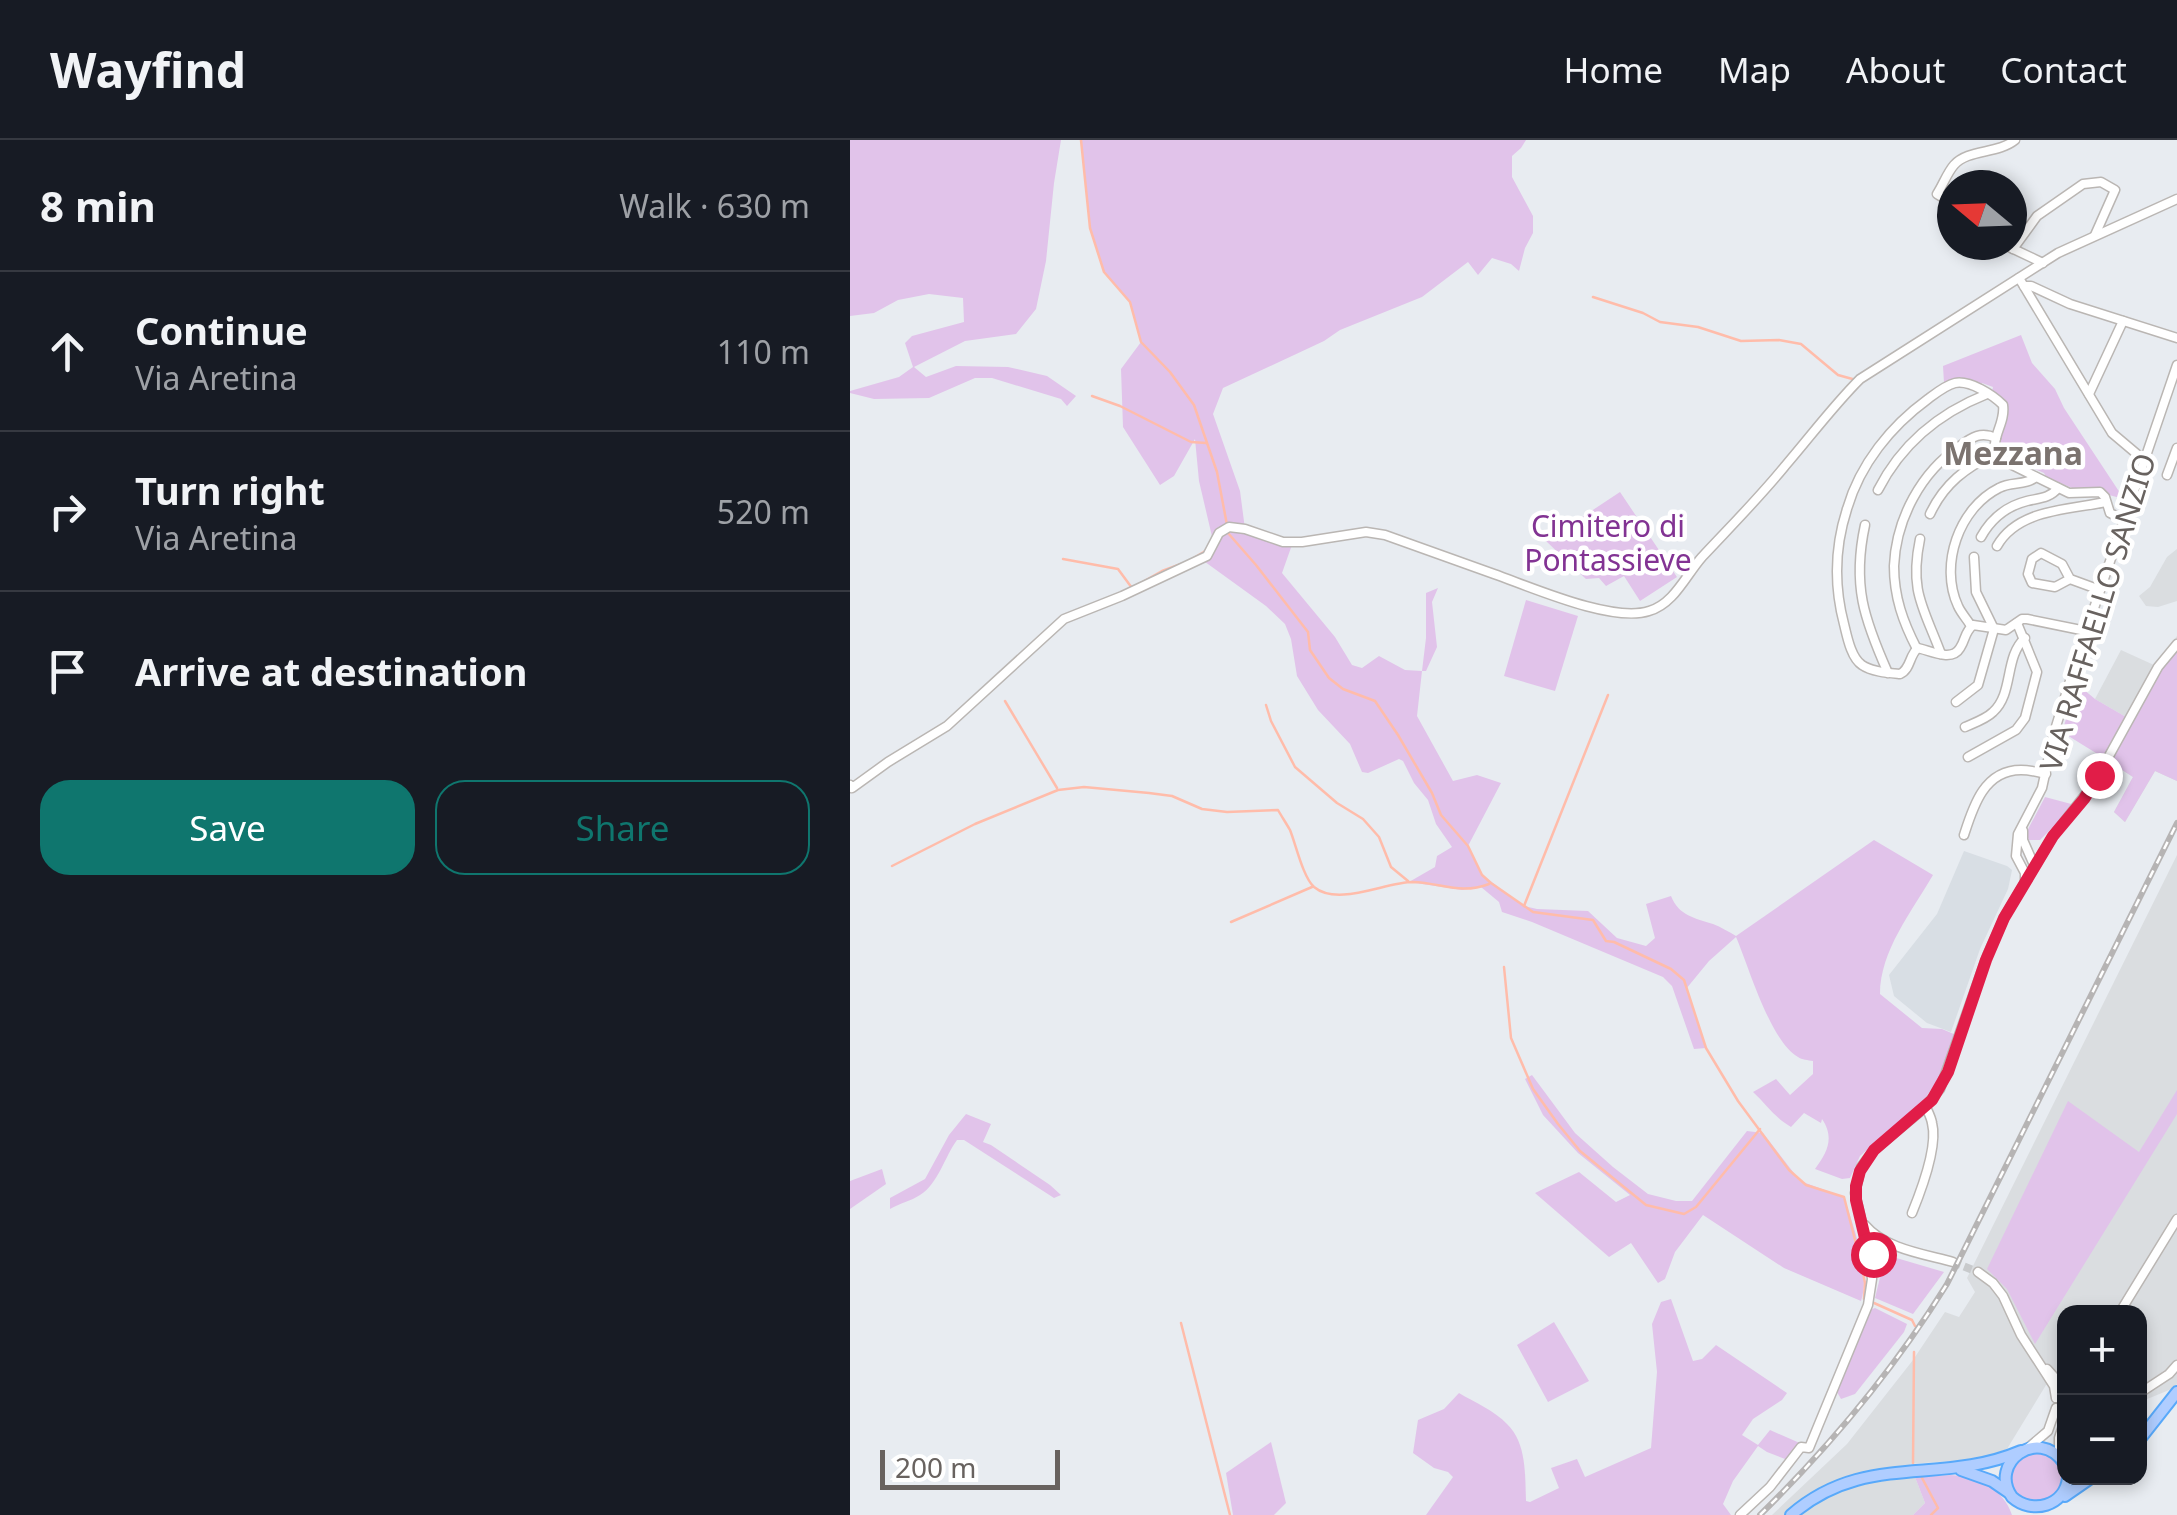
<!DOCTYPE html>
<meta charset="utf-8">
<style>
:root{--surface:#171b24;--page:#20242c;--text:#f1f3f6;--muted:#9ea1a6;--line:#363941;--accent:#0f766e}
body{margin:0;font-family:"Noto Sans",sans-serif;background:var(--page);color:var(--text)}
.controls{position:absolute;right:30px;bottom:30px;display:grid;overflow:hidden;border-radius:20px;box-shadow:0 5px 15px #0003}
.controls button{width:90px;height:90px;display:grid;place-items:center;padding:0;border:0;border-bottom:2px solid var(--line);background:var(--surface);color:var(--text);font:50px sans-serif}
.compass{position:absolute;left:1087px;top:30px;width:90px;height:90px;border-radius:50%;background:var(--surface);box-shadow:0 5px 15px #0003;rotate:289deg}
.scale{position:absolute;left:30px;bottom:25px;width:180px;box-sizing:border-box;padding-left:10px;border:5px solid #68625f;border-top:0;font-size:28px;line-height:35px;white-space:nowrap;color:#68625f;-webkit-text-stroke:8px #fff;paint-order:stroke}
.stop{position:absolute;width:30px;height:30px;margin:-22px;border:8px solid #e11d48;border-radius:50%;background:#fff}
.stop.end{background:#e11d48;border-color:#fff;box-shadow:0 2px 10px #0008}
.list{margin:0;padding:0;list-style:none}
h2{display:flex;justify-content:space-between;align-items:center;height:130px;margin:0;padding:0 40px;font-size:42px}
h2 small{font-size:32px;font-weight:400;color:var(--muted)}
.list li{display:grid;grid-template-columns:65px 1fr auto;gap:30px;align-items:center;box-sizing:border-box;height:160px;padding:0 40px;border-top:2px solid var(--line)}
.list b{display:block;font-size:38px;white-space:nowrap}
.list p{margin:0;font-size:32px;white-space:nowrap;color:var(--muted)}
.list em{font-size:32px;font-style:normal;color:var(--muted)}
.actions{display:flex;gap:20px;padding:30px 40px}
.actions a{flex:1;padding:22px 0;border:2px solid var(--accent);border-radius:30px;text-align:center;font-size:35px;color:var(--accent)}
.actions .main{background:var(--accent);color:#fff}
.icon{flex:none;width:55px;height:55px;fill:none;stroke:currentColor;stroke-width:2;stroke-linecap:round;stroke-linejoin:round}
.map{position:relative;flex:none;width:1327px;height:1375px;overflow:hidden}
header{display:flex;align-items:center;gap:60px;box-sizing:border-box;height:140px;padding:0 50px;background:var(--surface);border-bottom:2px solid var(--line)}
header strong{font-size:48px}
nav{display:flex;gap:55px;margin-inline-start:auto;font-size:35px}
main{display:flex}
aside{flex:1;background:var(--surface)}
.map>svg:first-child{display:block}
.industrial{fill:#dadde0}
.education{fill:#d8dee4}
.green{fill:#e1c3ea}
.lines{fill:none;stroke-linecap:round;stroke-linejoin:round}
.stream{stroke:#ffbcaa;stroke-width:2.5}
.minor-tunnel{stroke:#c8cacc;stroke-width:8;stroke-dasharray:8 4;stroke-linecap:butt}
.minor-casing{stroke:#bab6b3;stroke-width:11}
.major-casing{stroke:#58a9fa;stroke-width:14}
.minor{stroke:#fff;stroke-width:8}
.major{stroke:#afcdff;stroke-width:10}
.rail-casing{stroke:#b6b4b4;stroke-width:6}
.rail{stroke:#fff;stroke-width:2.5;stroke-dasharray:8;stroke-linecap:butt}
.route{stroke:#e11d48;stroke-width:12}
.labels{text-anchor:middle;dominant-baseline:central;stroke-width:9;stroke-linejoin:round;paint-order:stroke}
.park-label{font-size:30px;fill:#823393;stroke:#fff}
.street-label{font-size:30px;fill:#68625f;stroke:#fff}
.neighbourhood-label{font-size:32px;font-weight:bold;fill:#7b736f;stroke:#fff}
</style>
<header>
<strong>Wayfind</strong>
<nav><a>Home</a><a>Map</a><a>About</a><a>Contact</a></nav>
</header>
<main>
<aside>
<h2>8 min<small>Walk · 630 m</small></h2>
<ul class="list">
<li><svg class="icon" aria-label="ahead" viewBox="0 0 24 24"><path d="M12 20V5M6 11l6-6 6 6"/></svg><div><b>Continue</b><p>Via Aretina</p></div><em>110 m</em></li>
<li><svg class="icon" aria-label="right" viewBox="0 0 24 24"><path d="M7 20v-9h11M14 6l5 5-5 5"/></svg><div><b>Turn right</b><p>Via Aretina</p></div><em>520 m</em></li>
<li><svg class="icon" aria-label="arrive" viewBox="0 0 24 24"><path d="M6 21V4h12l-3 4 3 4H6"/></svg><div><b>Arrive at destination</b></div></li>
</ul>
<div class="actions"><a class="main">Save</a><a>Share</a></div>
</aside>
<div class="map">
<svg width="1327" height="1375" viewBox="0 0 1327 1375">
<rect width="100%" height="100%" fill="#e8ecf1"/>
<g class="industrial">
<polygon points="1327,409 1327,461 1308,467 1296,466 1289,456 1300,447 1317,417"/>
<polygon points="1327,496 1327,641 1305,631 1275,682 1264,672 1283,637 1254,618 1276,577 1245,559 1271,510 1304,525"/>
<polygon points="1327,715 1327,1244 1324,1248 1290,1262 1290,1172 1214,1172 1214,1239 1196,1245 1157,1309 1128,1319 1060,1324 1075,1363 1063,1375 922,1375 997,1304 1063,1220 1095,1172 1109,1177 1125,1152 1117,1138"/>
</g>
<polygon class="education" points="1114,711 1157,726 1162,730 1161,735 1158,749 1130,809 1101,892 1077,883 1044,856 1039,835 1087,774"/>
<g class="green">
<polygon points="0,0 211,0 204,43 196,121 186,169 166,194 115,201 64,227 76,237 106,226 158,227 197,236 226,256 217,266 211,259 142,238 125,238 79,258 24,259 0,253 0,251 49,237 63,227 55,203 62,196 114,182 113,158 79,154 48,160 24,173 0,176"/>
<path d="M231 0H676L671 8 662 16V37L683 76V93L675 108 669 131 661 124 642 118 628 135 618 122 572 157 490 190 474 201 373 248 363 274 390 351 395 389 443 402 432 433 485 497 502 525 512 528 529 516 555 530 572 531 576 498V453L588 448 582 462 587 507 576 531H572L567 576 603 641 627 635 651 643 618 706 632 735 674 766 687 769 738 771 767 798 796 806 805 798 796 764 821 756C829 776 845 778 863 784 871 787 879 792 886 796L1024 700 1083 735C1062 771 1030 811 1030 854L1072 888 1092 889 1106 895 1098 920 1086 943 1073 961 1010 1016 1000 1038 992 1039 965 1029C977 1013 985 998 972 979L971 983 954 973 941 987C926 979 916 964 903 952L926 939 940 955 963 934V921C958 920 952 920 948 917 920 901 899 827 886 797L859 821 836 849 856 908 844 909 822 846 813 837 682 782 652 772 649 762 631 747 612 750 559 742 585 727 587 716 602 707 586 684 578 660 564 643 553 621 549 619 518 633 512 632 500 604 468 570 447 536 441 499 435 484 416 466 351 419 364 405 349 341 345 299 324 336 310 345 273 287 271 229 291 202 280 162 254 132 240 88Z"/>
<polygon points="1171,195 1182,223 1205,249 1214,268 1274,359 1259,355 1251,347 1227,350 1196,337 1194,333 1176,325 1172,327 1151,316 1147,305 1157,279 1155,261 1142,252 1143,247 1132,243 1130,247 1102,240 1094,243 1093,226"/>
<polygon points="770,352 827,437 790,461 774,436 756,446 749,438 736,439 696,401"/>
<polygon points="676,460 728,476 705,551 654,536"/>
<polygon points="1327,508 1327,641 1305,631 1275,682 1264,672 1283,637 1260,622 1311,529"/>
<polygon points="1227,544 1245,559 1276,577 1254,618 1212,592"/>
<polygon points="1195,657 1225,665 1190,700 1179,700 1176,693"/>
<path d="M682 935 725 993 763 1027 798 1054 826 1061H842L897 991 913 993 950 1041 994 1057C1003 1086 1021 1131 1011 1161L934 1128 853 1075 825 1112 815 1139 808 1143 781 1103 759 1117 685 1053 729 1032 766 1062 780 1055 728 1013 693 975 675 939Z"/>
<polygon points="1327,950 1327,974 1185,1204 1157,1149 1137,1129 1218,961 1289,1012"/>
<path d="M116 974 141 984 133 1002 141 1005 200 1045 211 1055 204 1058 114 1000H107C95 1016 88 1044 70 1055 61 1061 50 1063 40 1069V1058L75 1039 99 995Z"/>
<polygon points="32,1029 36,1044 0,1069 0,1041"/>
<polygon points="1035,1117 1043,1117 1094,1132 1063,1174 1025,1158"/>
<path d="M821 1159 843 1221 852 1219 866 1205 937 1253 932 1260 903 1279 892 1295 908 1305 920 1290 952 1304 940 1321 917 1312 908 1306 883 1341 873 1364 881 1375H576L603 1337 598 1332 584 1328 563 1313 568 1280 594 1269 609 1253C624 1262 645 1271 657 1284 677 1303 675 1336 676 1361L680 1362 709 1348 701 1328 727 1319 735 1337 801 1308 807 1232 802 1184 811 1162Z"/>
<polygon points="1025,1168 1057,1184 1054,1192 1005,1254 991,1259 987,1252 1020,1170"/>
<polygon points="704,1182 739,1241 698,1262 667,1205"/>
<polygon points="421,1302 436,1363 424,1375 383,1375 376,1333"/>
<circle cx="1187" cy="1338" r="26"/>
<path d="M1101 1335C1128 1337 1153 1348 1162 1375H1063L1075 1363 1065 1337Z"/>
</g>
<g class="lines">
<g class="stream">
<polyline points="231,0 240,88 254,132 280,162 291,202 320,232 344,265 367,332 377,385"/>
<polyline points="743,157 793,173 810,182 848,187 891,201 929,200 951,204 988,235 1006,240"/>
<polyline points="242,256 270,266 341,302 356,303"/>
<polyline points="378,393 406,425 458,492 460,510 479,538 493,549 525,561 548,595 582,653 591,675 618,706 632,735 641,743 683,772 743,780 756,801 764,802 821,829 834,840 856,908 888,961 939,1030 956,1045 994,1057 1011,1123 1015,1143 1014,1159"/>
<polyline points="213,419 268,429 282,448 312,431 331,424"/>
<polyline points="342,419 357,410"/>
<polyline points="155,561 207,648"/>
<polyline points="416,565 421,581 445,627 487,663 513,679 529,697 541,727 558,741"/>
<path d="M42 726 125 684 208 650 234 647 299 653 322 656 352 669 377 672 428 670C432 677 436 683 440 690 446 705 453 737 464 747 488 767 535 742 563 742 592 743 610 755 639 744"/>
<polyline points="674,766 758,555"/>
<polyline points="381,782 462,747"/>
<polyline points="654,827 661,898 683,949 708,984 730,1011 796,1065 834,1074 846,1067 910,989"/>
<polyline points="1024,1163 1062,1180 1065,1186"/>
<polyline points="331,1183 380,1375"/>
<polyline points="1063,1323 1064,1212"/>
<polyline points="1071,1336 1088,1368 1081,1375"/>
</g>
<polyline class="minor-tunnel" points="1103,1122 1128,1132"/>
<g class="minor-casing">
<g id="minor">
<path d="M1102 63 1087 54C1093 45 1097 33 1104 25 1118 9 1148 14 1165 0"/>
<polyline points="1155,105 1193,123"/>
<polyline points="1163,109 1187,76 1233,44 1251,42 1265,50 1245,95"/>
<polyline points="1169,138 1262,293 1294,320"/>
<polyline points="1174,146 1181,146 1220,164 1327,198"/>
<polyline points="1239,254 1273,181"/>
<polyline points="1317,335 1327,308"/>
<path d="M1028 350C1052 303 1089 273 1137 254"/>
<path d="M1080 374C1094 344 1116 327 1145 314"/>
<path d="M1015 385C1002 445 1014 479 1038 533"/>
<path d="M1131 397C1141 379 1157 366 1177 361 1190 358 1200 358 1208 348"/>
<path d="M1070 399C1059 452 1074 468 1091 514"/>
<path d="M1147 406C1168 369 1218 370 1256 362"/>
<polyline points="1220,439 1205,447 1182,443 1178,434 1182,419 1191,413 1212,424 1220,439 1250,450"/>
<path d="M1121 486C1117 479 1111 473 1108 466 1089 425 1109 368 1149 348 1161 341 1175 346 1186 337"/>
<path d="M1236 491 1177 479H1172L1156 490 1123 485C1114 493 1116 499 1110 508 1102 522 1081 511 1068 508 1059 515 1061 529 1050 534 1039 533 1022 532 1012 525 1001 518 997 496 994 484 984 446 985 406 997 369 1010 324 1041 286 1078 259 1086 253 1096 245 1105 243 1120 240 1143 255 1153 265 1156 285 1138 299 1148 318L1219 353 1250 352 1255 357 1260 373 1274 380"/>
<path d="M1067 509C1053 482 1044 457 1044 426 1046 379 1071 332 1110 306 1122 297 1131 291 1146 298"/>
<polyline points="1106,562 1128,545 1144,489 1126,452 1124,417"/>
<path d="M1115 587C1124 583 1136 579 1143 572 1164 553 1154 517 1175 498"/>
<polyline points="1118,617 1166,590 1175,578 1187,532 1167,483"/>
<path d="M0 645 2 648 38 622 97 586 214 479 272 456 357 416 369 393 379 387 395 389 433 402H452L516 392 535 395C572 408 608 421 644 434 681 447 762 483 799 471 824 464 836 435 852 417 880 387 909 358 935 326 960 297 983 266 1010 239L1208 113 1327 59"/>
<polyline points="1173,691 1173,700 1184,725"/>
<path d="M1114 695C1123 667 1134 630 1171 630 1179 630 1188 632 1196 634"/>
<polyline points="1175,740 1175,733 1166,716 1168,694 1192,648 1204,593 1227,518 1327,225"/>
<path d="M1062 1073C1071 1051 1088 1006 1082 983 1081 977 1078 972 1076 967"/>
<path d="M1015 1085C1035 1109 1074 1114 1103 1122"/>
<polyline points="1128,1132 1143,1143 1153,1156 1171,1195 1204,1246 1206,1258"/>
<polyline points="1270,1172 1327,1079"/>
<polyline points="1197,1229 1214,1248"/>
<polyline points="1290,1253 1319,1234 1327,1225"/>
<polyline points="1178,1308 1198,1291 1206,1268"/>
<polyline points="1209,1315 1209,1298 1214,1283"/>
<polyline points="890,1375 920,1347 951,1307 959,1308 1018,1165 1022,1139 1020,1119 1005,1053 1011,1027 1024,1010 1072,970 1090,949 1137,816 1155,776 1203,696 1243,645 1308,527 1327,504"/>
</g>
</g>
<g class="major-casing">
<g id="major">
<polyline points="1290,1299 1327,1252"/>
<path d="M1214 1323C1188 1286 1138 1323 1162 1357 1182 1375 1215 1366 1218 1338"/>
<polyline points="1111,1330 1142,1341 1158,1352"/>
<polyline points="1215,1356 1241,1338"/>
<path d="M941 1375C1015 1311 1089 1346 1171 1311"/>
</g>
</g>
<use href="#minor" class="minor"/>
<use href="#major" class="major"/>
<g class="rail-casing">
<path id="rail" d="M910 1375C980 1306 1045 1228 1097 1144L1327 683"/>
</g>
<use href="#rail" class="rail"/>
</g>
<g class="lines">
<polyline class="route" points="1023,1114 1020,1119 1006,1060 1006,1046 1010,1031 1024,1010 1082,960 1098,932 1136,820 1154,778 1203,696 1234,659 1249,635"/>
</g>
<g class="labels">
<g class="park-label">
<text x="758" y="385">Cimitero di<tspan x="758" dy="34">Pontassieve</tspan></text>
</g>
<g class="street-label">
<text transform="translate(1247 472) rotate(-73)">VIA RAFFAELLO SANZIO</text>
</g>
<g class="neighbourhood-label">
<text x="1163" y="312">Mezzana</text>
</g>
</g>
</svg>
<div class="controls">
<button>+</button>
<button>−</button>
</div>
<svg class="compass" viewBox="-18 -18 36 36"><path d="M0-13l5 13h-10z" fill="#e53935"/><path d="M0 13l5-13h-10z" fill="#9ea1a6"/></svg>
<div class="scale">200 m</div>
<div class="stop" style="left:1023px;top:1114px"></div>
<div class="stop end" style="left:1249px;top:635px"></div>
</div>
</main>
